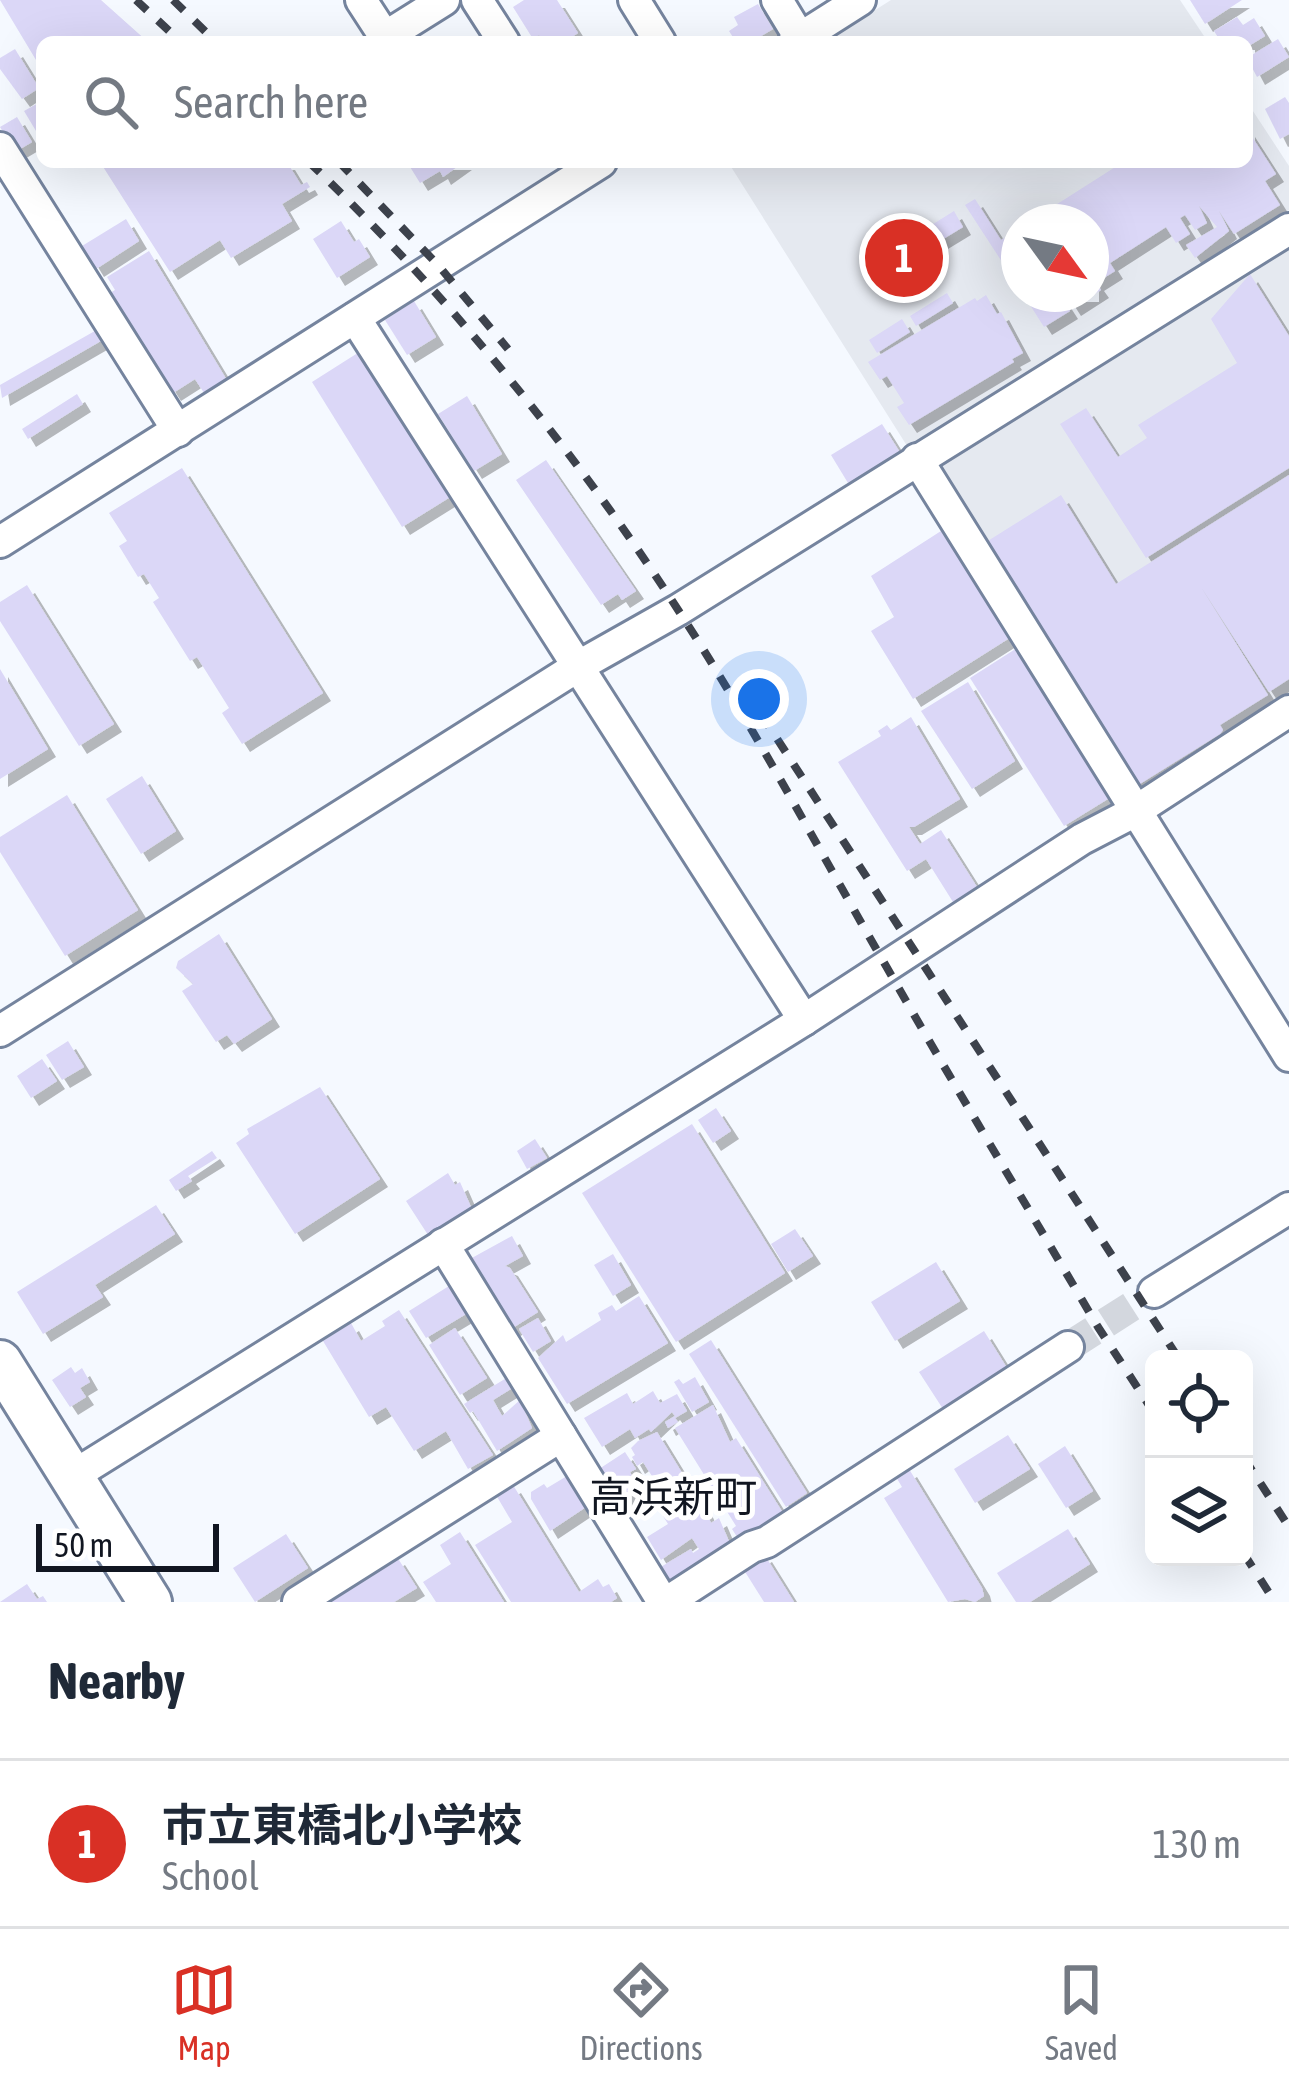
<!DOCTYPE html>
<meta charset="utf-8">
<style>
:root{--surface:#fff;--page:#f2f2f3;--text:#1f2937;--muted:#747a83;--line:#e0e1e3;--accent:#d93025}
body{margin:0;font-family:"Asap Condensed","Noto Sans JP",sans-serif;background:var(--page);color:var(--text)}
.controls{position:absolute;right:36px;bottom:36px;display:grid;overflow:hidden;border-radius:18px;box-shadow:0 12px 48px #0002}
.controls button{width:108px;height:108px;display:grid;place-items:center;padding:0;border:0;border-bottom:3px solid var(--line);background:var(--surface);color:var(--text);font:60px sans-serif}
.compass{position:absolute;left:1001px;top:204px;width:108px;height:108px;border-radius:50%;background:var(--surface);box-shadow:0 12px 48px #0002;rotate:123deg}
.scale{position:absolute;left:36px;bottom:30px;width:183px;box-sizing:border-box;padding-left:12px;border:6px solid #111621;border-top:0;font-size:33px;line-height:42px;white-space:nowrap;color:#111621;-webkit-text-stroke:9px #fff;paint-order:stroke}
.you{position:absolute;left:759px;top:699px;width:42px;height:42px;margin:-30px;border:9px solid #fff;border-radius:50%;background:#1a73e8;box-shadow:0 0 0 18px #1a73e833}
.badge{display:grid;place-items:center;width:78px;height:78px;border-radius:50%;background:var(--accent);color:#fff;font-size:39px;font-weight:700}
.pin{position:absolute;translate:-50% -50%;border:6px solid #fff;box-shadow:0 3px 12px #0006}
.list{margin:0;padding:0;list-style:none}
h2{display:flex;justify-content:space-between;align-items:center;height:156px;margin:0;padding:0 48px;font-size:51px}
h2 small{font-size:39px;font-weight:400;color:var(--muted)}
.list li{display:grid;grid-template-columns:78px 1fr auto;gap:36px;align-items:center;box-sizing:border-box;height:168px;padding:0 48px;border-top:3px solid var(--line)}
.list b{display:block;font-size:45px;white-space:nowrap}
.list p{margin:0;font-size:39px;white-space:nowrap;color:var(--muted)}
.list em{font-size:39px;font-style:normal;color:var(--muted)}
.icon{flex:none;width:66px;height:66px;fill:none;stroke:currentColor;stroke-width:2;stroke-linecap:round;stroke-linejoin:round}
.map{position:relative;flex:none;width:1289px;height:1602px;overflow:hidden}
.search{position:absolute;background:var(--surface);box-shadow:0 12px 48px #0002;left:36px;right:36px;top:36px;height:132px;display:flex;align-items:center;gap:30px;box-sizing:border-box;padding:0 42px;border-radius:18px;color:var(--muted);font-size:45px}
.sheet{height:324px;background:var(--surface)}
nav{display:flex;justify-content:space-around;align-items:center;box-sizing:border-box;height:168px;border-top:3px solid var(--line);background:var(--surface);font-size:33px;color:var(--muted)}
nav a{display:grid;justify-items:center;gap:6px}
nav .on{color:var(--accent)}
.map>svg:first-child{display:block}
.built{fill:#e5e9f0;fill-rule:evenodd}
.building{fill:#dbd7f7;filter:url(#shadow)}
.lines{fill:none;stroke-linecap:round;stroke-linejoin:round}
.minor-tunnel{stroke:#d3d7de;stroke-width:30;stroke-dasharray:30 15;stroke-linecap:butt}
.minor-casing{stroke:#75849e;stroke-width:36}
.highway-casing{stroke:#75849e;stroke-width:48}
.minor{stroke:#fff;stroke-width:30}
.highway{stroke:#fff;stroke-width:42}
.rail{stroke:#3d424c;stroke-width:8;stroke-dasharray:15 15;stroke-linecap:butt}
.labels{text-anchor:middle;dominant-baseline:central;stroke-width:10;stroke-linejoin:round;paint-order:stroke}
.neighbourhood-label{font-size:42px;fill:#111621;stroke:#fff}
</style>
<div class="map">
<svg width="1289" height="1602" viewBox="0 0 1289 1602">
<defs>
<filter id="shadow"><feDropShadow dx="8" dy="8" stdDeviation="0" flood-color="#0004"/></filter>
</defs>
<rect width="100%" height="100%" fill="#f5f9ff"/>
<g class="built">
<polygon points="891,0 1180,0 1208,42 825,42"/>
<path d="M1247 102 1289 166V210L909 449 728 162H1247ZM1019 222H1091V294H1019Z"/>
<polygon points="1289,242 1289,697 1138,792 935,463"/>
</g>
<g class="building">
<polygon points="0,0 101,0 148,42 42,42 42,70"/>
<polygon points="524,0 557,0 578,33 564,42 544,42 539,35 533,39 513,7"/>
<polygon points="1190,0 1242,0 1205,24"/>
<polygon points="758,4 773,29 751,42 736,42 729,31 738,25 734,17"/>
<polygon points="1237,17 1243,25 1254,18 1265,36 1247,47 1247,42 1221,42 1214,31"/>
<polygon points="1278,39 1289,57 1257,77 1247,58"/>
<polygon points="15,49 39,88 22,99 0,69 0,58"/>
<polygon points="1285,97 1289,103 1289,134 1280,139 1265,109"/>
<polygon points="42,101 42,141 24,111"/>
<polygon points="17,117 32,142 15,152 0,127"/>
<polygon points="1247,129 1276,174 1265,181 1280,205 1234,234 1219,211 1229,231 1195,258 1186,245 1217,227 1199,206 1207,223 1195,230 1185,215 1180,218 1190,234 1176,243 1166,227 1110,263 1115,271 1096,283 1101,290 1073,308 1064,294 1091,294 1091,222 1029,222 1120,164 1247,162"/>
<polygon points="100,162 287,162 301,185 307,182 310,187 282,204 292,221 231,258 220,240 170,272"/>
<polygon points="407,162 464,162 443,177 440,171 420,183"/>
<polygon points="975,199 1001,240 1019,229 1019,288 965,205"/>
<polygon points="954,211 963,227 940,241 930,226"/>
<polygon points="126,219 139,241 96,269 82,246"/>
<polygon points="341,221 354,242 359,239 370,257 337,278 313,239"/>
<polygon points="149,251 228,382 206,396 195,379 173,393 110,293 115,290 107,277"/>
<polygon points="1250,274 1289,336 1289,468 1146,558 1060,424 1086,408 1118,457 1147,438 1138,425 1237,363 1211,319"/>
<polygon points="947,293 953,303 916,326 910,316"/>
<polygon points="1023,294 1059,294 1070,311 1044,327"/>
<polygon points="986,295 997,314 1001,312 1023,353 1012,359 1014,362 909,425 897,407 904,403 887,376 880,380 868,362 975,298 977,301"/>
<polygon points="414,301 436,337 407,355 385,320"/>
<polygon points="902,319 910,332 877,353 869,340"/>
<polygon points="100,328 106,338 2,398 0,385"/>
<polygon points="364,349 455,494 402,527 312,382"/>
<polygon points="77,394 83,404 28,439 22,429"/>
<polygon points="467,396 502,454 474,471 438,414"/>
<polygon points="882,424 899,451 848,483 831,455"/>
<polygon points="546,460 636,591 622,600 618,594 601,605 516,480"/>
<polygon points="182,468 323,693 242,744 222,713 229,708 197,657 190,661 153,602 159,598 144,574 138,577 119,546 127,541 109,513"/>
<polygon points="1289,475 1289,679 1269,692 1201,587 1268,695 1220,725 1223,730 1220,734 1135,787 983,544 1061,495 1116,584"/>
<polygon points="941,531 1011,637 913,699 871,631 894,617 871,576"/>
<polygon points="27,585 114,724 79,746 0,621 0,602"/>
<polygon points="1017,648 1111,797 1064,826 970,678"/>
<polygon points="0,669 48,749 0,779"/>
<polygon points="968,682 1015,761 972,789 921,711"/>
<polygon points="911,717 960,799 914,827 909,827 920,844 941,830 977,887 953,902 926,859 907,871 838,762 881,736 878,731 887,725 891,730"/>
<polygon points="142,776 176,831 141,854 106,799"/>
<polygon points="67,795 138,910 65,956 0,852 0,837"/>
<polygon points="219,934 272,1019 234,1044 227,1035 216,1042 182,991 193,984 176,968 178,961"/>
<polygon points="68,1041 84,1067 62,1080 46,1055"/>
<polygon points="42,1059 57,1081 31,1098 17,1076"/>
<polygon points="320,1087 380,1179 295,1234 236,1143 249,1134 247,1129"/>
<polygon points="716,1108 731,1131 713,1143 698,1120"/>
<polygon points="692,1124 785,1273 676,1342 582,1193"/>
<polygon points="535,1139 547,1158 527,1169 517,1151"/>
<polygon points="212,1151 217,1158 188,1176 192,1181 176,1191 169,1180"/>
<polygon points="448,1173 455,1185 460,1182 471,1207 428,1235 406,1201"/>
<polygon points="156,1205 175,1234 95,1285 103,1297 43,1334 17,1292"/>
<polygon points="795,1229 813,1256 788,1272 771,1244"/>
<polygon points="512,1236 523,1256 505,1266 510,1268 538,1312 511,1329 470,1259"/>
<polygon points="613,1254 631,1285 613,1296 594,1265"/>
<polygon points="936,1262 960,1301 895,1341 871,1302"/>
<polygon points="449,1286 466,1314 426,1338 409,1311"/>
<polygon points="639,1296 668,1343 567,1404 538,1358 563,1335 566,1342 601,1320 598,1313 612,1305 616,1311"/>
<polygon points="399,1310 493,1455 468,1469 446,1431 414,1451 386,1407 369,1417 323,1341 351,1323 361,1341 385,1326 382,1321"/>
<polygon points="538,1318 551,1341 533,1352 519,1329"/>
<polygon points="455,1328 487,1378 460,1395 429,1345"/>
<polygon points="984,1331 1007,1368 943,1409 919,1372"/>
<polygon points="711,1340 807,1493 786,1507 689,1354"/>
<polygon points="71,1367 75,1373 82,1368 90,1382 80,1388 86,1397 70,1407 52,1380"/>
<polygon points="508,1377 514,1387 493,1400 502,1416 520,1400 532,1428 497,1451 473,1411 470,1413 464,1404"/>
<polygon points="695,1377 709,1402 692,1412 674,1382 679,1379 683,1384"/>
<polygon points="653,1391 660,1403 677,1394 687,1411 675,1418 678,1422 668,1428 665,1422 675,1416 672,1412 651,1432 649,1429 635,1438 630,1429 602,1447 584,1418 627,1393 633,1404"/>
<polygon points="713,1405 730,1442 736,1438 783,1513 739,1540 732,1529 736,1526 675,1428"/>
<polygon points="657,1432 687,1481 664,1495 643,1462 637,1466 632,1457 635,1455 631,1448 638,1441"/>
<polygon points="1008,1435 1030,1469 975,1503 954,1469"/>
<polygon points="1065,1446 1093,1491 1066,1508 1038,1464"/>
<polygon points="625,1452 636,1469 630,1472 633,1478 640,1474 646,1484 617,1506 596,1471"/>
<polygon points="909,1469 982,1588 984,1596 975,1602 965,1599 948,1602 884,1498 902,1487 896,1477"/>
<polygon points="567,1476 586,1507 550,1531 531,1499 531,1492 544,1484 547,1488"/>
<polygon points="513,1485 579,1592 598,1579 603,1587 609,1584 617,1598 611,1602 511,1602 475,1545 512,1522 496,1495"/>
<polygon points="698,1494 711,1523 719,1518 731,1546 670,1585 659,1568 691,1549 693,1553 699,1549 692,1538 661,1560 647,1537 668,1524 663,1516 674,1509 681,1514 676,1507"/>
<polygon points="1068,1529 1090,1564 1030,1602 1016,1602 997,1573"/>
<polygon points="460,1532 504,1602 436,1602 423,1582 451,1564 440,1545"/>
<polygon points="286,1534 308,1568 255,1602 233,1568"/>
<polygon points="764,1554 794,1602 764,1602 742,1567"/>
<polygon points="397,1557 417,1588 394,1602 326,1602"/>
<polygon points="27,1584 37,1599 43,1596 47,1602 0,1602"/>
</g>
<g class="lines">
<polyline class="minor-tunnel" points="1068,1347 1154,1292"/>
<g class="minor-casing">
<g id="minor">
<polyline points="361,0 385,37 444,0"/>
<polyline points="477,0 504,42"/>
<polyline points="634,0 660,42"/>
<polyline points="777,0 800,38"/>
<polyline points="794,42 860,0"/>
<polyline points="0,148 178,431"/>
<polyline points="355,318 804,1020"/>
<polyline points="917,459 1289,1056"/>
<polyline points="0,542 601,162"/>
<polyline points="0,1031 577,667 678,610 1289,229"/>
<polyline points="443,1244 663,1602"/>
<polyline points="1154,1292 1289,1208"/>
<polyline points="71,1477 804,1020 1082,839 1134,812 1289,711"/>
<polyline points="298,1602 561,1436"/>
<polyline points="667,1602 752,1547 767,1542 1068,1347"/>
</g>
</g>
<g class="highway-casing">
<polyline id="highway" points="0,1362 150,1602"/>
</g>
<use href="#minor" class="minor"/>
<use href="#highway" class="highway"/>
<g class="rail">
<polyline points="136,0 181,42"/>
<polyline points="173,0 216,42"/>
<path d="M309 162C452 299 577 453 684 619 756 731 819 850 886 966 955 1087 1027 1206 1098 1327L1154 1413"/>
<polyline points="339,162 438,265 508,349"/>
<polyline points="761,714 1179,1359"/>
<polyline points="1244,1458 1289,1527"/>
<polyline points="1244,1554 1275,1602"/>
</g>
</g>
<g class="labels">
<g class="neighbourhood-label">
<text x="673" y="1497">高浜新町</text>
</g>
</g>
</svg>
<div class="controls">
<button><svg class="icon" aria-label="locate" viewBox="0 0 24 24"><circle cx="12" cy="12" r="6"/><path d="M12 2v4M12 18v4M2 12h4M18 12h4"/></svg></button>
<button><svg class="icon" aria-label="layers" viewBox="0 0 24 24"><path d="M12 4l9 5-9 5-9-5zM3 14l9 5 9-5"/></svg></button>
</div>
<svg class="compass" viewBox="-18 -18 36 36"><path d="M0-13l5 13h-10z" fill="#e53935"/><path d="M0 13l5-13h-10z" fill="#747a83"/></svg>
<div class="scale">50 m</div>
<div class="you"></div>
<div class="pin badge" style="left:904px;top:258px">1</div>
<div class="search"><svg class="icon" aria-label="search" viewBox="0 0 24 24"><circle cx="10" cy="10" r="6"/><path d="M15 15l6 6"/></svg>Search here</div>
</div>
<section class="sheet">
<h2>Nearby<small></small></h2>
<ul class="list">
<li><span class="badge">1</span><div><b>市立東橋北小学校</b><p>School</p></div><em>130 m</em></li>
</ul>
</section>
<nav>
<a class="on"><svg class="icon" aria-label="map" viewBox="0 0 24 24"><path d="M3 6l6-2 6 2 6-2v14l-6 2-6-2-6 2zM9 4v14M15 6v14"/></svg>Map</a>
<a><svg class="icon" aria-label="directions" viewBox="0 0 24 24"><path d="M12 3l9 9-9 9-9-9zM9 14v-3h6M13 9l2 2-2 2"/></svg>Directions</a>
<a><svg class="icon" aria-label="saved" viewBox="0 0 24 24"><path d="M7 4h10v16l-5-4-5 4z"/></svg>Saved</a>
</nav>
